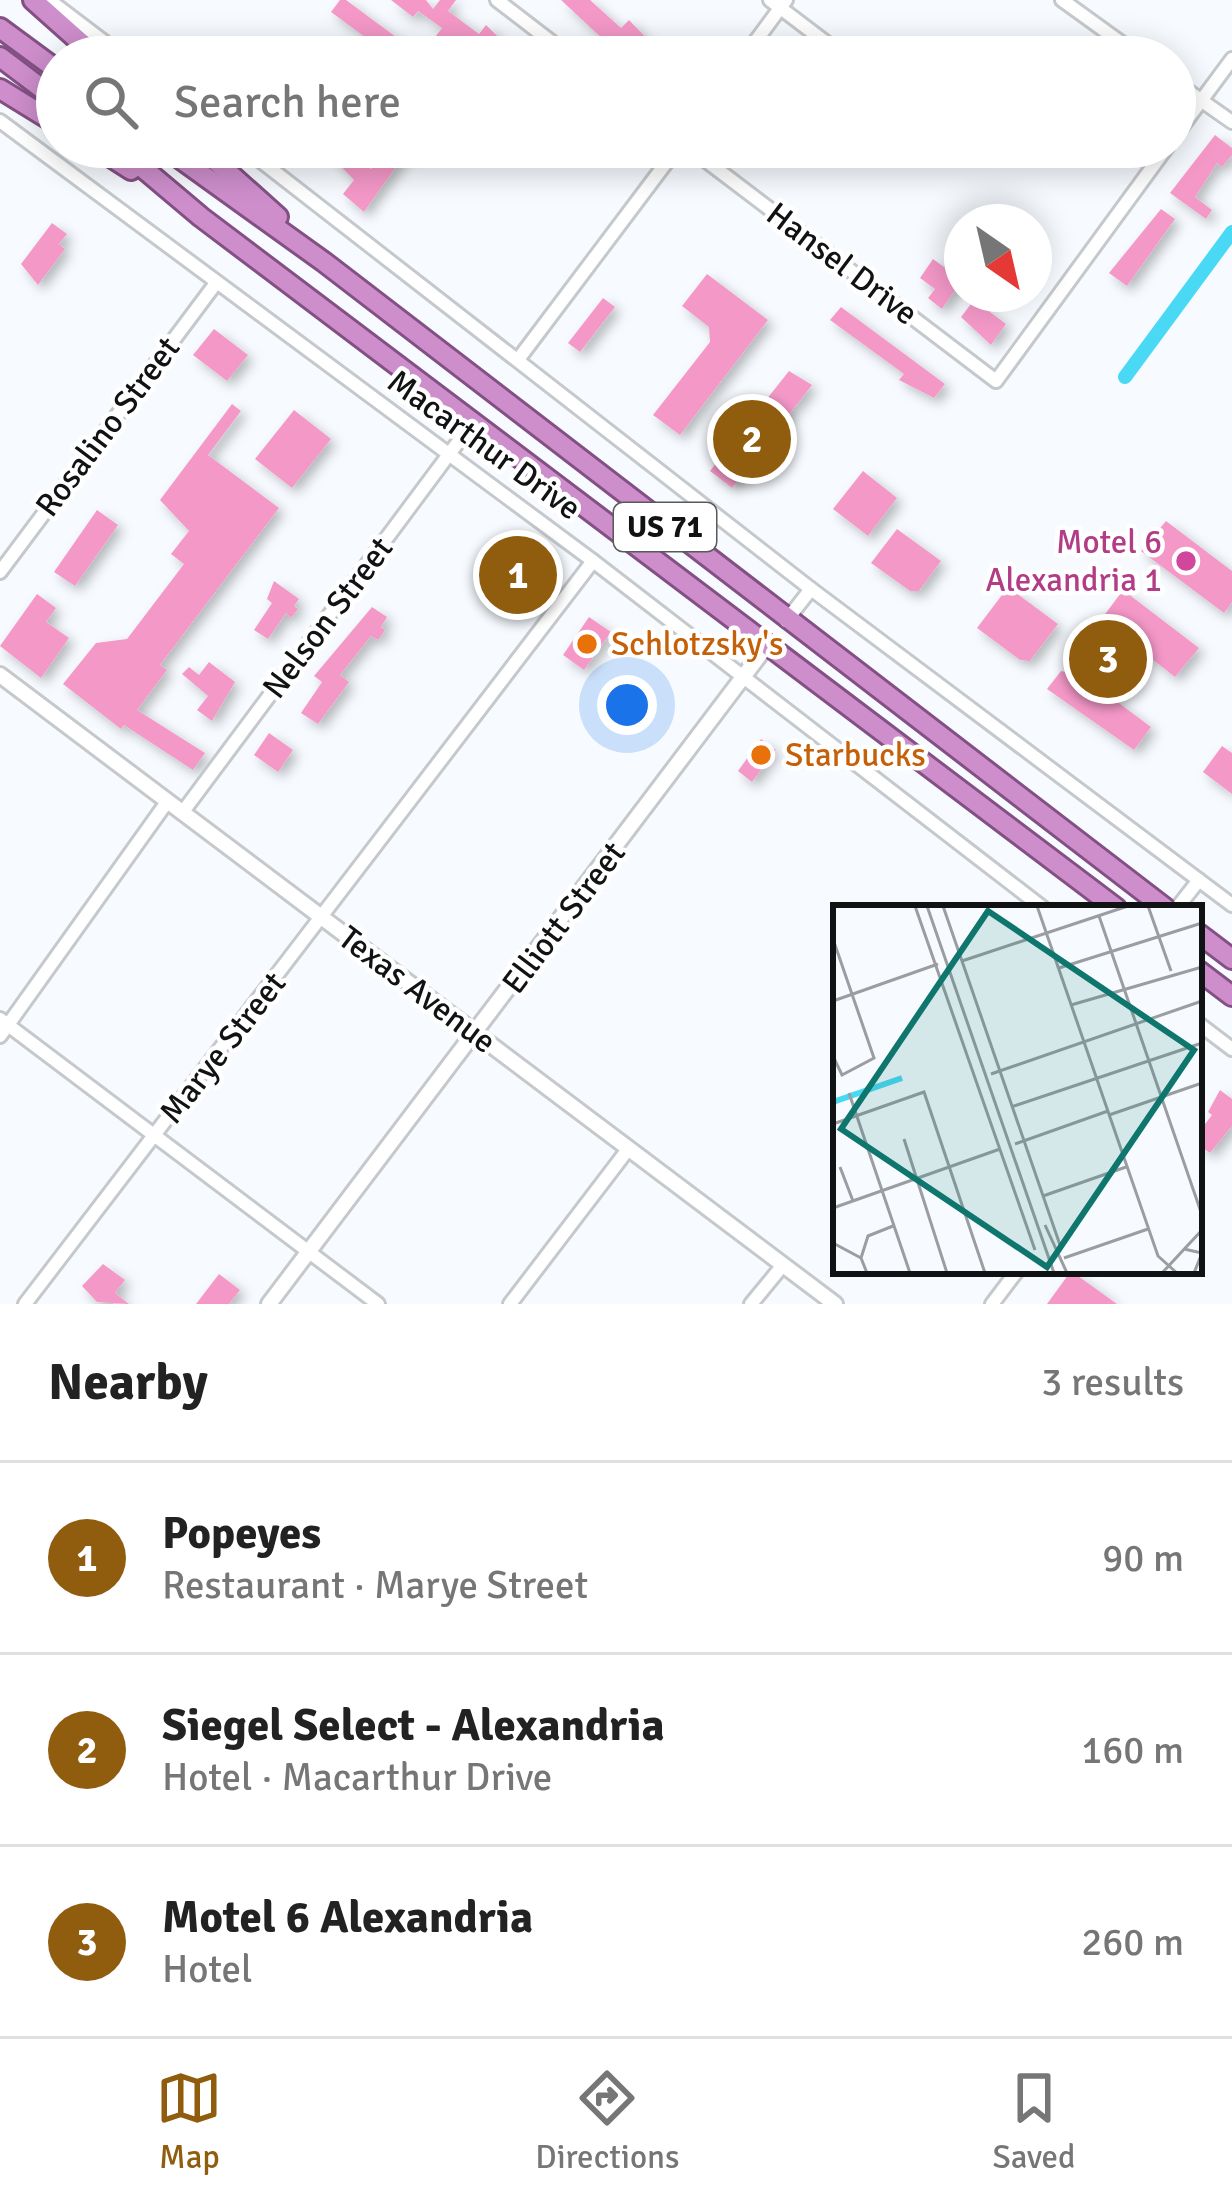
<!DOCTYPE html>
<meta charset="utf-8">
<style>
:root{--surface:#fff;--page:#f2f2f2;--text:#222;--muted:#767676;--line:#e0e0e0;--accent:#905c0e}
body{margin:0;font-family:Signika,sans-serif;background:var(--page);color:var(--text)}
.compass{position:absolute;left:944px;top:204px;width:108px;height:108px;border-radius:50%;background:var(--surface);box-shadow:0 6px 30px #0003;rotate:146deg}
.you{position:absolute;left:627px;top:705px;width:42px;height:42px;margin:-30px;border:9px solid #fff;border-radius:50%;background:#1a73e8;box-shadow:0 0 0 18px #1a73e833}
.badge{display:grid;place-items:center;width:78px;height:78px;border-radius:50%;background:var(--accent);color:#fff;font-size:39px;font-weight:700}
.pin{position:absolute;translate:-50% -50%;border:6px solid #fff;box-shadow:0 3px 12px #0006}
.list{margin:0;padding:0;list-style:none}
h2{display:flex;justify-content:space-between;align-items:center;height:156px;margin:0;padding:0 48px;font-size:51px}
h2 small{font-size:39px;font-weight:400;color:var(--muted)}
.list li{display:grid;grid-template-columns:78px 1fr auto;gap:36px;align-items:center;box-sizing:border-box;height:192px;padding:0 48px;border-top:3px solid var(--line)}
.list b{display:block;font-size:45px;white-space:nowrap}
.list p{margin:0;font-size:39px;white-space:nowrap;color:var(--muted)}
.list em{font-size:39px;font-style:normal;color:var(--muted)}
.icon{flex:none;width:66px;height:66px;fill:none;stroke:currentColor;stroke-width:2;stroke-linecap:round;stroke-linejoin:round}
.map{position:relative;flex:none;width:1232px;height:1304px;overflow:hidden}
.search{position:absolute;background:var(--surface);box-shadow:0 6px 30px #0003;left:36px;right:36px;top:36px;height:132px;display:flex;align-items:center;gap:30px;box-sizing:border-box;padding:0 42px;border-radius:66px;color:var(--muted);font-size:45px}
.sheet{height:732px;background:var(--surface)}
nav{display:flex;justify-content:space-around;align-items:center;box-sizing:border-box;height:168px;border-top:3px solid var(--line);background:var(--surface);font-size:33px;color:var(--muted)}
nav a{display:grid;justify-items:center;gap:6px}
nav .on{color:var(--accent)}
.map>svg:first-child{display:block}
.lines{fill:none;stroke-linecap:round;stroke-linejoin:round}
.canal{stroke:#4ad9f5;stroke-width:14}
.building{fill:#f498c8;filter:url(#shadow)}
.minor-casing{stroke:#c5c9cc;stroke-width:18}
.tertiary-casing{stroke:#c5c9cc;stroke-width:20}
.trunk-casing{stroke:#835083;stroke-width:24}
.minor{stroke:#fff;stroke-width:12}
.tertiary{stroke:#fff;stroke-width:14}
.trunk{stroke:#ce8ecc;stroke-width:18}
.hotel-dot{fill:#d1479c;stroke:#fff;stroke-width:4.5}
.food-dot{fill:#e8710a;stroke:#fff;stroke-width:4.5}
.labels{text-anchor:middle;dominant-baseline:central;stroke-width:9;stroke-linejoin:round;paint-order:stroke}
.shield{fill:#fff;stroke:#58595a;stroke-width:3}
.shield-label{font-size:30px;font-weight:bold;fill:#111213}
.street-label{font-size:33px;fill:#111213;stroke:#fff}
.hotel-label{font-size:33px;fill:#b23c85;stroke:#fff;text-anchor:end}
.food-label{font-size:33px;fill:#c56008;stroke:#fff;text-anchor:start}
.inset-river{fill:none;stroke:#4ad9f5;stroke-width:6}
.inset-road{fill:none;stroke:#9b9ea1;stroke-width:3}
.view{fill:#0f766e;fill-opacity:0.15;stroke:#0f766e;stroke-width:6}
.inset-edge{fill:none;stroke:#111213;stroke-width:6}
</style>
<div class="map">
<svg width="1232" height="1304" viewBox="0 0 1232 1304">
<defs>
<filter id="shadow"><feDropShadow dx="5.5" dy="5.5" stdDeviation="6" flood-color="#0004"/></filter>
</defs>
<rect width="100%" height="100%" fill="#f7fbff"/>
<g class="lines">
<polyline class="canal" points="1125,377 1232,232"/>
</g>
<g class="building">
<polygon points="340,0 346,0 423,57 392,57 331,12"/>
<polygon points="391,0 426,0 433,9 440,0 456,0 448,11 479,34 486,25 519,57 484,57 460,39 452,49 435,37 442,28 418,11 413,17"/>
<polygon points="561,0 590,0 621,28 629,20 665,57 622,57"/>
<polygon points="1215,135 1232,148 1232,155 1222,167 1217,163 1195,197 1212,210 1206,219 1170,193"/>
<polygon points="342,147 371,169 388,147 410,147 364,212 343,194 354,180 333,158"/>
<polygon points="1161,209 1175,219 1127,286 1109,273"/>
<polygon points="52,223 67,234 59,244 65,249 38,285 21,264"/>
<polygon points="933,259 962,280 942,309 928,298 935,289 920,278"/>
<polygon points="707,274 768,320 680,435 653,415 710,342 709,327 682,306"/>
<polygon points="603,298 615,307 580,352 568,343"/>
<polygon points="974,300 1006,324 991,345 961,317"/>
<polygon points="841,307 945,384 934,398 899,380 904,374 830,320"/>
<polygon points="214,329 248,355 227,381 193,355"/>
<polygon points="789,371 812,385 732,488 710,471"/>
<polygon points="232,404 241,411 208,455 279,508 160,665 167,670 137,710 205,753 193,770 124,725 121,729 63,684 96,643 127,639 184,564 171,554 189,531 160,500"/>
<polygon points="294,410 331,439 292,488 255,459"/>
<polygon points="863,471 897,498 868,536 833,509"/>
<polygon points="97,510 118,525 75,586 54,572"/>
<polygon points="1166,521 1232,571 1232,602 1224,613 1141,551"/>
<polygon points="897,529 941,561 919,591 910,591 871,563"/>
<polygon points="274,581 299,599 294,606 298,609 291,618 286,613 268,639 254,630 272,603 267,599"/>
<polygon points="1008,587 1058,624 1030,661 1020,660 977,628"/>
<polygon points="1123,590 1199,648 1175,677 1138,648 1104,692 1151,727 1134,750 1047,689 1061,671 1075,674 1111,629 1100,621"/>
<polygon points="37,594 56,608 46,622 69,638 41,678 0,646"/>
<polygon points="372,607 387,617 381,627 385,630 378,640 371,636 340,675 349,682 318,724 301,713 322,682 314,676"/>
<polygon points="589,617 611,632 584,670 563,655"/>
<polygon points="209,662 235,682 212,721 197,710 208,696 182,674 189,667 199,675"/>
<polygon points="269,733 293,750 278,772 254,755"/>
<polygon points="761,739 776,750 752,782 738,771"/>
<polygon points="1222,746 1232,753 1232,794 1203,772"/>
<polygon points="1220,1090 1232,1099 1232,1126 1210,1153 1199,1145 1199,1132 1212,1115 1208,1112"/>
<polygon points="103,1264 125,1280 115,1293 129,1304 97,1302 82,1286"/>
<polygon points="1071,1271 1117,1304 1047,1304"/>
<polygon points="219,1274 240,1290 229,1304 196,1304"/>
</g>
<g class="lines">
<g class="minor-casing">
<g id="minor">
<polyline points="49,0 124,57"/>
<polyline points="497,0 571,57"/>
<polyline points="770,0 845,57"/>
<polyline points="1062,0 1141,57"/>
<polyline points="744,57 786,0"/>
<polyline points="1175,82 1232,122"/>
<polyline points="0,121 593,561 1043,908"/>
<polyline points="1175,136 1232,59"/>
<polyline points="243,147 811,589 1232,905"/>
<polyline points="688,147 996,381 1167,147"/>
<polyline points="520,357 678,147"/>
<polyline points="0,572 216,283"/>
<polyline points="786,621 811,589"/>
<polyline points="182,813 473,422"/>
<polyline points="1177,908 1199,880"/>
<polyline points="0,1019 378,1304"/>
<polyline points="1199,1024 1232,1049"/>
<polyline points="0,1036 167,802"/>
<polyline points="25,1304 593,561"/>
<polyline points="510,1304 629,1148"/>
<polyline points="751,1304 783,1265"/>
<polyline points="992,1304 1017,1271"/>
</g>
</g>
<g class="tertiary-casing">
<g id="tertiary">
<polyline points="0,675 835,1304"/>
<polyline points="269,1304 768,644"/>
</g>
</g>
<g class="trunk-casing">
<g id="trunk">
<polyline points="33,0 97,57"/>
<polyline points="0,28 57,70"/>
<polyline points="0,57 57,100"/>
<polyline points="0,89 57,124"/>
<polyline points="95,147 131,170"/>
<polyline points="118,147 201,217 1116,908"/>
<polyline points="164,147 324,262 1165,908"/>
<polyline points="200,147 278,217"/>
<polyline points="1199,934 1232,959"/>
<polyline points="1199,971 1232,996"/>
</g>
</g>
<use href="#minor" class="minor"/>
<use href="#tertiary" class="tertiary"/>
<use href="#trunk" class="trunk"/>
</g>
<circle class="hotel-dot" cx="1186" cy="561" r="12"/>
<g class="food-dot">
<circle cx="587" cy="644" r="12"/>
<circle cx="761" cy="755" r="12"/>
</g>
<g class="labels">
<rect class="shield" x="614" y="503" width="102" height="48" rx="9"/>
<g class="shield-label">
<text x="665" y="527">US 71</text>
</g>
<g class="street-label">
<text transform="translate(842 264) rotate(37)">Hansel Drive</text>
<text transform="translate(108 427) rotate(-53)">Rosalino Street</text>
<text transform="translate(484 445) rotate(36)">Macarthur Drive</text>
<text transform="translate(328 618) rotate(-53)">Nelson Street</text>
<text transform="translate(564 918) rotate(-53)">Elliott Street</text>
<text transform="translate(417 990) rotate(37)">Texas Avenue</text>
<text transform="translate(223 1048) rotate(-52)">Marye Street</text>
</g>
<g class="hotel-label">
<text x="1162" y="542">Motel 6<tspan x="1162" dy="38">Alexandria 1</tspan></text>
</g>
<g class="food-label">
<text x="611" y="644">Schlotzsky's</text>
<text x="785" y="755">Starbucks</text>
</g>
</g>
<g transform="translate(833 905)">
<rect width="369" height="369" fill="#f7fbff"/>
<path class="inset-river" d="M0 197 69 173"/>
<path class="inset-road" d="M82 1 202 345M94 1 221 368M110 1 227 340M204 1 325 351 344 368M315 1 338 66M266 11 369 310M0 34 41 153 9 170 0 151M129 56 295 1M226 63 369 18M0 96 105 59M238 100 369 62M158 169 369 96M16 188 77 368M178 202 369 138M276 210 369 178M0 219 91 187 152 368M71 234 114 368M182 239 275 206M7 262 20 296M210 291 293 262M0 303 167 244M212 320 234 368M0 338 28 353 34 368M351 344 369 348 361 368M28 353 35 331 60 321M231 353 315 324M329 368 369 325"/>
<path class="view" d="M155 6 361 145 214 362 8 224Z"/>
<rect width="369" height="369" class="inset-edge"/>
</g>
</svg>
<svg class="compass" viewBox="-18 -18 36 36"><path d="M0-13l5 13h-10z" fill="#e53935"/><path d="M0 13l5-13h-10z" fill="#767676"/></svg>
<div class="you"></div>
<div class="pin badge" style="left:518px;top:575px">1</div>
<div class="pin badge" style="left:752px;top:439px">2</div>
<div class="pin badge" style="left:1108px;top:659px">3</div>
<div class="search"><svg class="icon" aria-label="search" viewBox="0 0 24 24"><circle cx="10" cy="10" r="6"/><path d="M15 15l6 6"/></svg>Search here</div>
</div>
<section class="sheet">
<h2>Nearby<small>3 results</small></h2>
<ul class="list">
<li><span class="badge">1</span><div><b>Popeyes</b><p>Restaurant · Marye Street</p></div><em>90 m</em></li>
<li><span class="badge">2</span><div><b>Siegel Select - Alexandria</b><p>Hotel · Macarthur Drive</p></div><em>160 m</em></li>
<li><span class="badge">3</span><div><b>Motel 6 Alexandria</b><p>Hotel</p></div><em>260 m</em></li>
</ul>
</section>
<nav>
<a class="on"><svg class="icon" aria-label="map" viewBox="0 0 24 24"><path d="M3 6l6-2 6 2 6-2v14l-6 2-6-2-6 2zM9 4v14M15 6v14"/></svg>Map</a>
<a><svg class="icon" aria-label="directions" viewBox="0 0 24 24"><path d="M12 3l9 9-9 9-9-9zM9 14v-3h6M13 9l2 2-2 2"/></svg>Directions</a>
<a><svg class="icon" aria-label="saved" viewBox="0 0 24 24"><path d="M7 4h10v16l-5-4-5 4z"/></svg>Saved</a>
</nav>
